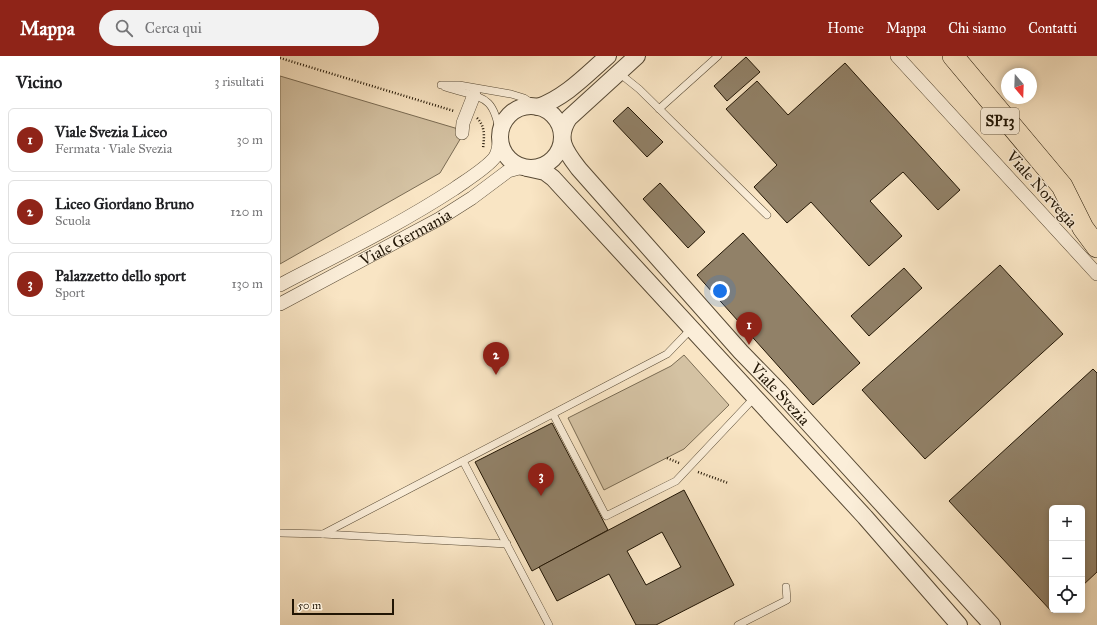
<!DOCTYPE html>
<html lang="it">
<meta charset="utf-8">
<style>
:root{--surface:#fff;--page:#f2f2f2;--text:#202124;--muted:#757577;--line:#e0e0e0;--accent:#8f2418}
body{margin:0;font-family:"IM FELL Great Primer",serif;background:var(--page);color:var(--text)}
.controls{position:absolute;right:12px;bottom:12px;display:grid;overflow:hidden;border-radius:6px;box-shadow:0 2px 6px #0003}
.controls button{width:36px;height:36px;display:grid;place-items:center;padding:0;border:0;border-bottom:1px solid var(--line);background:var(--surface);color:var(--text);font:20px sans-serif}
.compass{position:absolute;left:721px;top:12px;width:36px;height:36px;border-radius:50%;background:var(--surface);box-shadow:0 2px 6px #0003;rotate:161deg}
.scale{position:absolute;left:12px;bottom:10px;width:102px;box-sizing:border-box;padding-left:4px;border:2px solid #211504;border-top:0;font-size:11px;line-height:14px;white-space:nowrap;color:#211504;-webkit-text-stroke:3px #fbeed9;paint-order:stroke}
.you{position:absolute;left:440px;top:235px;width:14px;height:14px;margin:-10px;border:3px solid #fff;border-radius:50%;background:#1a73e8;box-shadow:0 0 0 6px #1a73e833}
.badge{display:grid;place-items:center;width:26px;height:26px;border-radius:50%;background:var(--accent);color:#fff;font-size:13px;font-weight:700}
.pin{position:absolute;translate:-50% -33px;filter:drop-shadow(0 1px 2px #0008)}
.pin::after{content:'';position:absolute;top:21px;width:14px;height:12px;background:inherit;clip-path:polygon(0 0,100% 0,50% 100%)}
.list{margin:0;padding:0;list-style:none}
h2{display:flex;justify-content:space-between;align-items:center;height:52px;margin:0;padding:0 16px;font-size:17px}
h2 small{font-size:13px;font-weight:400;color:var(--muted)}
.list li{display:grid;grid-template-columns:26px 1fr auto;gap:12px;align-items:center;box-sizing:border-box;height:64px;margin:0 8px 8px;padding:0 8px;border:1px solid var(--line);border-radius:6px}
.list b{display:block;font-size:15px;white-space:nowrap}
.list p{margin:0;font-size:13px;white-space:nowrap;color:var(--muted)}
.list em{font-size:13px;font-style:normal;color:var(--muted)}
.icon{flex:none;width:22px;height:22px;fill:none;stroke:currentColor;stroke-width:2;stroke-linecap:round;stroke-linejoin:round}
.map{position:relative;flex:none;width:817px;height:569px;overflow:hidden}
header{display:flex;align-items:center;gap:24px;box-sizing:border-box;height:56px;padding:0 20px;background:var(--accent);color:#fff}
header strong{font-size:19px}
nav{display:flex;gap:22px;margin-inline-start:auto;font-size:14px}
.search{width:280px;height:36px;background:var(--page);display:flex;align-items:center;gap:10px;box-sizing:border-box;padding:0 14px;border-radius:22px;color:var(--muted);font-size:15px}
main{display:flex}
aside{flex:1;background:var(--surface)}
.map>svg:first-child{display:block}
.green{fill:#d4c2a3;stroke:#7a6c54}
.building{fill:#918168;stroke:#211504;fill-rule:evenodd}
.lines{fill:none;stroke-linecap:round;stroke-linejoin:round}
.service-casing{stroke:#574934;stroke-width:8}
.minor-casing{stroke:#574934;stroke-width:14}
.tertiary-casing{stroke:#574934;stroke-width:18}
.primary-casing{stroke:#211504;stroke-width:22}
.path{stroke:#211504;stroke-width:2.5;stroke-dasharray:1 2;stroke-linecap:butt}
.service{stroke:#fbeed9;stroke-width:7}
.minor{stroke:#fbeed9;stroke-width:13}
.tertiary{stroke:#fbeed9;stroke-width:16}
.primary{stroke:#f9e5c4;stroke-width:21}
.labels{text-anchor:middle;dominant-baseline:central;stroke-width:3;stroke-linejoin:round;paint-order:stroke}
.shield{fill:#fbeed9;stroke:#625644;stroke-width:1}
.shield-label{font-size:15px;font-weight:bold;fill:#211504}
.street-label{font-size:16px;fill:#211504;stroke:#fbeed9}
</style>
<header>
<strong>Mappa</strong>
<div class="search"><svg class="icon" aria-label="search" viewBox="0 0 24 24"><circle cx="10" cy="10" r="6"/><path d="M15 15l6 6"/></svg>Cerca qui</div>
<nav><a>Home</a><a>Mappa</a><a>Chi siamo</a><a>Contatti</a></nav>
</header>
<main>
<aside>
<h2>Vicino<small>3 risultati</small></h2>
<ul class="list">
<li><span class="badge">1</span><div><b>Viale Svezia Liceo</b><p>Fermata · Viale Svezia</p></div><em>30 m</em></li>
<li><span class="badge">2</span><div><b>Liceo Giordano Bruno</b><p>Scuola</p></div><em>120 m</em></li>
<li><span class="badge">3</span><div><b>Palazzetto dello sport</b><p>Sport</p></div><em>130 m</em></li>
</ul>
</aside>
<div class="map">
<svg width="817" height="569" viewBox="0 0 817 569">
<rect width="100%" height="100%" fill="#f9e5c4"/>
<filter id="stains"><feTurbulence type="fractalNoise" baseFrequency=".005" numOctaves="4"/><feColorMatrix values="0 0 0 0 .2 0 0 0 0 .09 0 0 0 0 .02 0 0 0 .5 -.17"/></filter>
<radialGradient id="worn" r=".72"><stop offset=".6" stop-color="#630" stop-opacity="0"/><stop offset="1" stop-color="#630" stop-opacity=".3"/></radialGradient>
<g class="green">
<polygon points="0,20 185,75 160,117 0,208"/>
<polygon points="404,299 449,349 404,393 324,434 288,362 391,310"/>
</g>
<g class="building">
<polygon points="466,1 480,16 447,45 434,30"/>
<polygon points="565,7 680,134 658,154 623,116 590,145 622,180 589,210 531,146 507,167 474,131 497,109 446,53 477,25 508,59"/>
<polygon points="348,51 383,86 367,101 333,65"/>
<polygon points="380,127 425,176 408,192 363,143"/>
<polygon points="463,177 580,307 533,349 417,219"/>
<polygon points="720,209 783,278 645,403 582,334"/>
<polygon points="624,212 642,232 589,280 571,260"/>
<polygon points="813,313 817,317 817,516 802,530 802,452 772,452 772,554 776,554 773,557 669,445"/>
<polygon points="272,367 328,474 252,515 195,406"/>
<path d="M404 434 454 529 376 569H356L329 518 277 545 259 511ZM382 476 401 511 366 529 347 495Z"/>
</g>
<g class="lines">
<g class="service-casing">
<g id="service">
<polyline points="339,17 359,33 487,159"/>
<polyline points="161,29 179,29 231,38 244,42 258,51"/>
<path d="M165 31C201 43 214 36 220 80"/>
<polyline points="379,53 438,0"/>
<polyline points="273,358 326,460 396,425 475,341"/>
<polyline points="183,405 269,569"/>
<polyline points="0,477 43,478 387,298 412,272"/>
<polyline points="43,478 227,488"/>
<polyline points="458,569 507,544 506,531"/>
</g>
</g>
<g class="minor-casing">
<g id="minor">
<polyline points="617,0 817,218"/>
<polyline points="182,77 183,67 194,39"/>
<path d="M0 229C59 198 119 169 174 133 185 125 207 112 215 101 219 95 219 87 220 80"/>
<path id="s1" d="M0 248 159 163 192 142 228 115 239 112H247"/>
</g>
</g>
<g class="tertiary-casing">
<g id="tertiary">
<path id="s2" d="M357 0 289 62C275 83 286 96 299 113L461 296 499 335 712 569"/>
<circle cx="251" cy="81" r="31"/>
<path d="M258 51C286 41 306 19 328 0"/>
<polyline points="247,112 265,116 273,122 585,461 679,569"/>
</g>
</g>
<g class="primary-casing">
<polyline id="primary" points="673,0 782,130 803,172 817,191"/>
</g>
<g class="path">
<polyline points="0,2 174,55"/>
<path d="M197 62C206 71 204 82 203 93"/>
<polyline points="387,402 399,407"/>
<polyline points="418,416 448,427"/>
</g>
<use href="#service" class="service"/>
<use href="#minor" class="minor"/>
<use href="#tertiary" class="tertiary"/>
<use href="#primary" class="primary"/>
</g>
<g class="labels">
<rect class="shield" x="701" y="52" width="38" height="26" rx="3"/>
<g class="shield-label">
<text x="720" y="65">SP13</text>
</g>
<g class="street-label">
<text transform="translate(762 133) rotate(48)">Viale Norvegia</text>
<text stroke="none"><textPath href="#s1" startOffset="142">Viale Germania</textPath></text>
<text stroke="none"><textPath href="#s2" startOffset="451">Viale Svezia</textPath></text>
</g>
</g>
<rect width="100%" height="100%" filter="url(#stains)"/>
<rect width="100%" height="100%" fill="url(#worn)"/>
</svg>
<div class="controls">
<button>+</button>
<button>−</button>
<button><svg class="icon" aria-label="locate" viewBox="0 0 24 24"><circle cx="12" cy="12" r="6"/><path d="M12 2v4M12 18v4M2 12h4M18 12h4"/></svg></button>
</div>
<svg class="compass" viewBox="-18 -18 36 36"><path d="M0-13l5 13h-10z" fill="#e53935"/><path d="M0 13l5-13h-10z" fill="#757577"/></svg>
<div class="scale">50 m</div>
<div class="you"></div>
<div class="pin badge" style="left:469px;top:289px">1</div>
<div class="pin badge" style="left:216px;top:319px">2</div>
<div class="pin badge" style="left:261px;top:440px">3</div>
</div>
</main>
